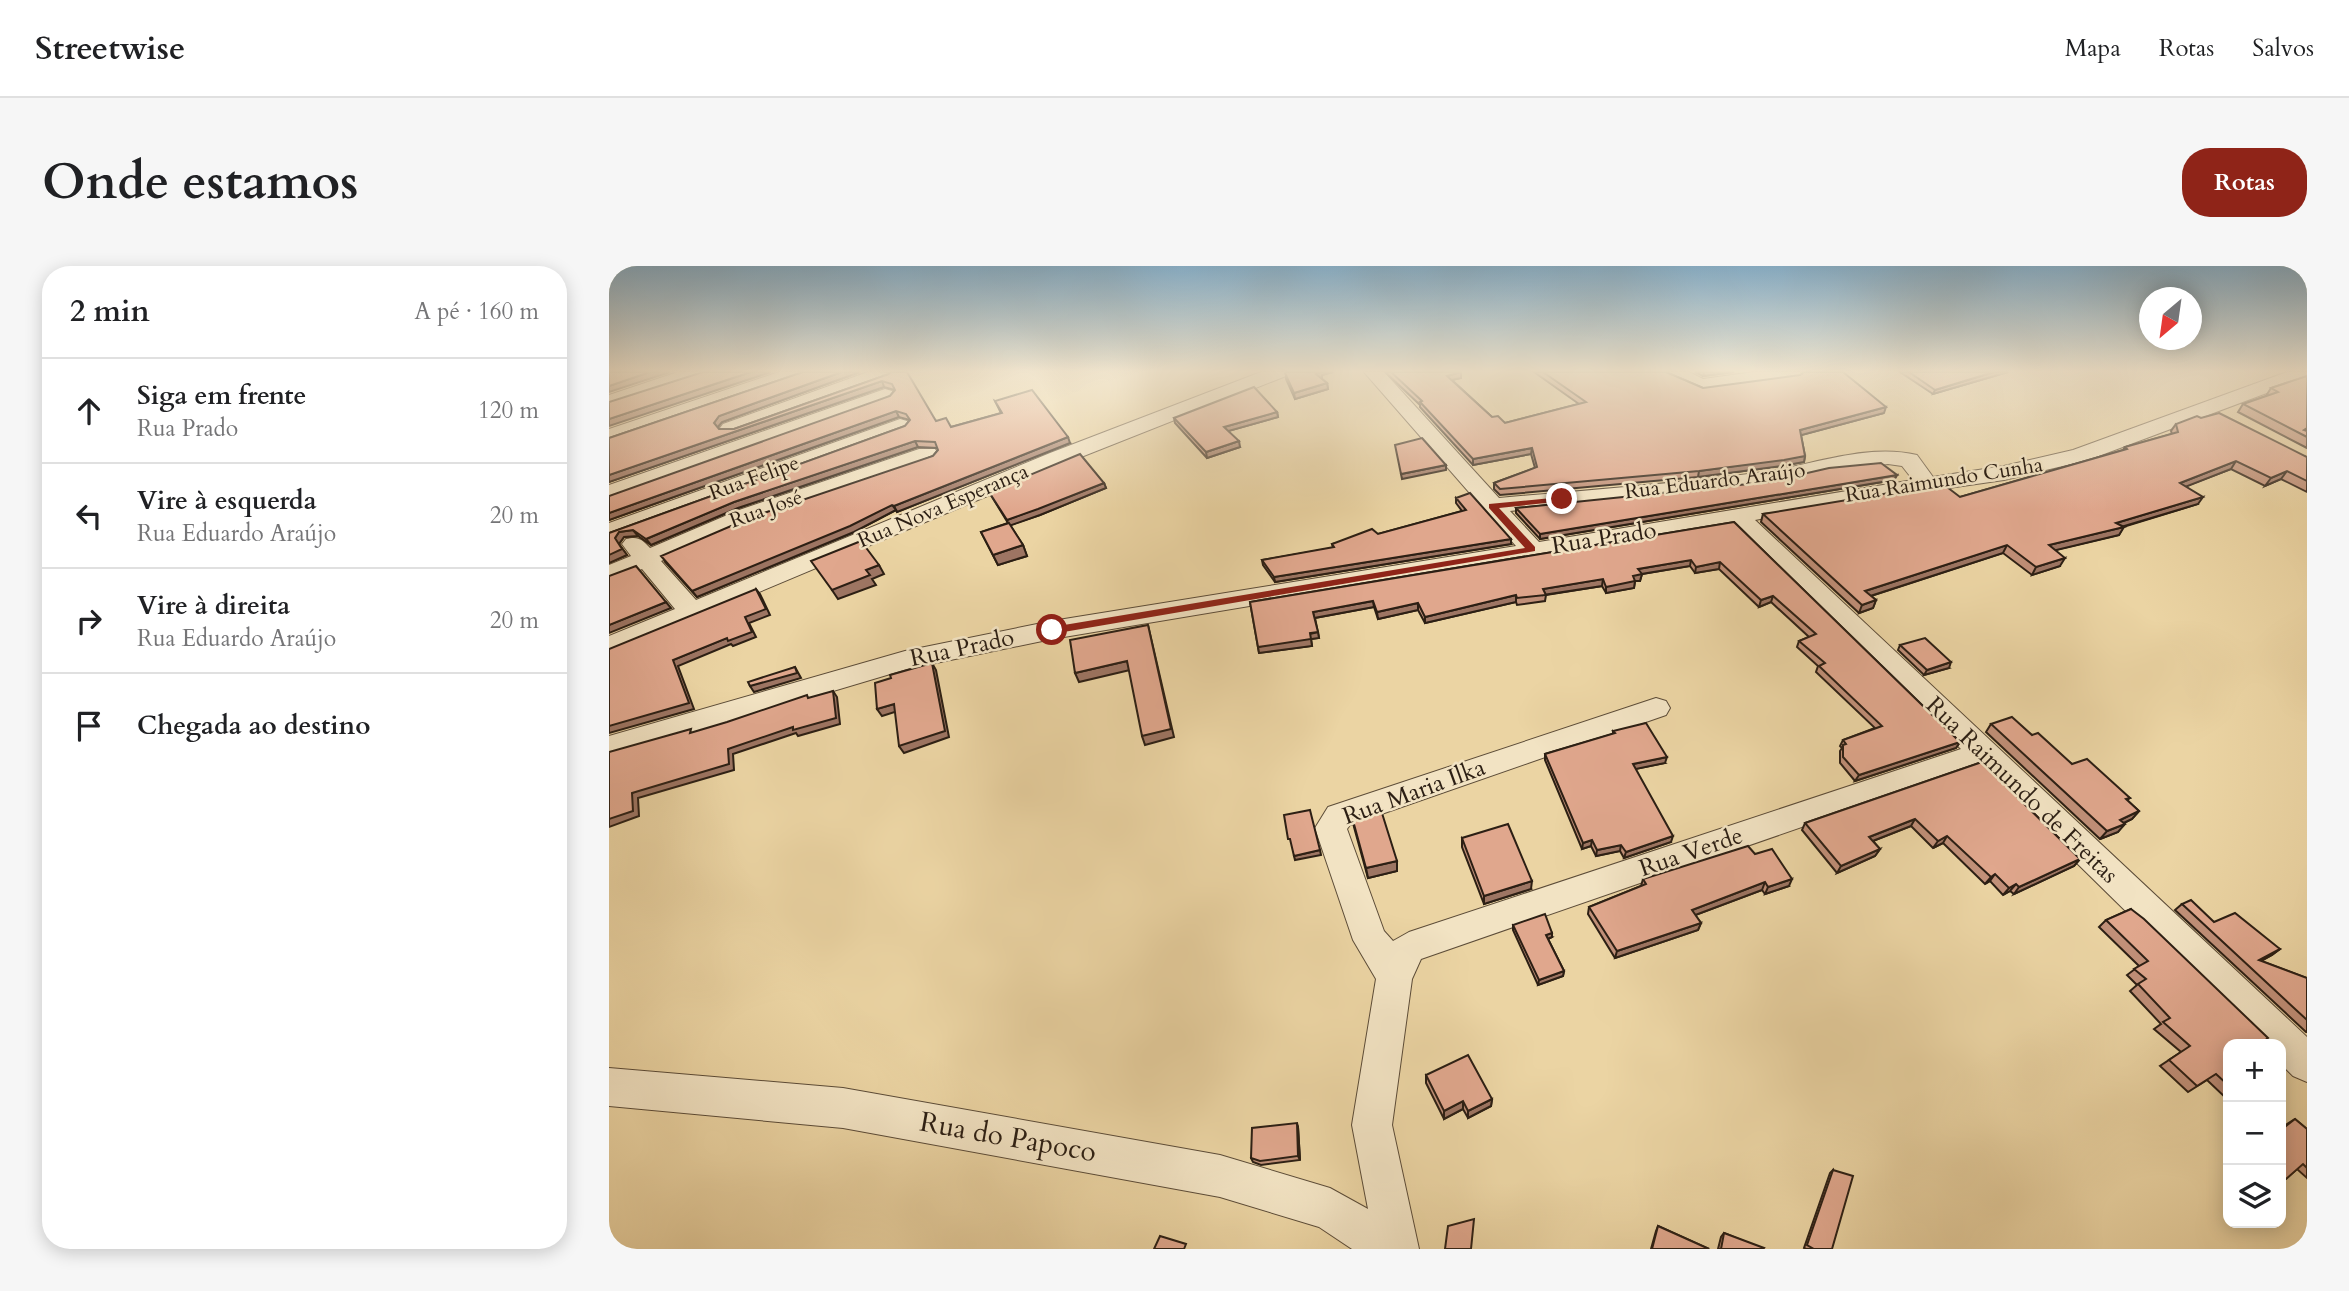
<!DOCTYPE html>
<html lang="pt">
<meta charset="utf-8">
<style>
:root{--surface:#fff;--page:#f6f6f6;--text:#202124;--muted:#757577;--line:#e0e0e0;--accent:#8f2418}
body{margin:0;font-family:Cardo,serif;background:var(--page);color:var(--text)}
.controls{position:absolute;right:21px;bottom:21px;display:grid;overflow:hidden;border-radius:14px;box-shadow:0 4px 18px #0003}
.controls button{width:63px;height:63px;display:grid;place-items:center;padding:0;border:0;border-bottom:2px solid var(--line);background:var(--surface);color:var(--text);font:35px sans-serif}
.compass{position:absolute;left:1530px;top:21px;width:63px;height:63px;border-radius:50%;background:var(--surface);box-shadow:0 4px 18px #0003;rotate:209deg}
.stop{position:absolute;width:21px;height:21px;margin:-16px;border:5px solid #8f2418;border-radius:50%;background:#fff}
.stop.end{background:#8f2418;border-color:#fff;box-shadow:0 2px 7px #0008}
.list{margin:0;padding:0;list-style:none}
h2{display:flex;justify-content:space-between;align-items:center;height:91px;margin:0;padding:0 28px;font-size:30px}
h2 small{font-size:23px;font-weight:400;color:var(--muted)}
.list li{display:grid;grid-template-columns:46px 1fr auto;gap:21px;align-items:center;box-sizing:border-box;height:105px;padding:0 28px;border-top:2px solid var(--line)}
.list b{display:block;font-size:26px;white-space:nowrap}
.list p{margin:0;font-size:23px;white-space:nowrap;color:var(--muted)}
.list em{font-size:23px;font-style:normal;color:var(--muted)}
.icon{flex:none;width:38px;height:38px;fill:none;stroke:currentColor;stroke-width:2;stroke-linecap:round;stroke-linejoin:round}
.map{position:relative;flex:none;width:1698px;height:983px;overflow:hidden;border-radius:28px}
header{display:flex;align-items:center;gap:42px;box-sizing:border-box;height:98px;padding:0 35px;background:var(--surface);border-bottom:2px solid var(--line)}
header strong{font-size:33px}
nav{display:flex;gap:38px;margin-inline-start:auto;font-size:24px}
.intro{display:flex;align-items:center;justify-content:space-between;box-sizing:border-box;height:168px;padding:0 42px}
h1{margin:0;font-size:49px}
.button{padding:18px 32px;border-radius:28px;background:var(--accent);color:#fff;font-size:24px;font-weight:700}
main{display:flex;gap:42px;padding:0 42px}
aside{flex:1;background:var(--surface);border-radius:28px;box-shadow:0 4px 18px #0003}
.map>svg:first-child{display:block}
.lines{fill:none;stroke-linecap:round;stroke-linejoin:round}
.minor-casing{stroke:#5c4c38;stroke-width:2}
.minor{fill:#f2e3c3;fill-rule:evenodd}
.wall{fill:#c19079;stroke:#2c1f14;stroke-width:2}
.shaded-wall{fill:#9d7563;stroke:#2c1f14;stroke-width:2}
.building{fill:#e0a78d;stroke:#2c1f14;stroke-width:2}
.route{fill:#8f2418}
.labels{text-anchor:middle;dominant-baseline:central;stroke-width:5;stroke-linejoin:round;paint-order:stroke}
.far-street-label{font-size:21px;fill:#2c1f14;stroke:#f2e3c3}
.street-label{font-size:24px;fill:#2c1f14;stroke:#f2e3c3}
.near-street-label{font-size:28px;fill:#2c1f14;stroke:#f2e3c3}
</style>
<header>
<strong>Streetwise</strong>
<nav><a>Mapa</a><a>Rotas</a><a>Salvos</a></nav>
</header>
<div class="intro"><h1>Onde estamos</h1><a class="button">Rotas</a></div>
<main>
<aside>
<h2>2 min<small>A pé · 160 m</small></h2>
<ul class="list">
<li><svg class="icon" aria-label="ahead" viewBox="0 0 24 24"><path d="M12 20V5M6 11l6-6 6 6"/></svg><div><b>Siga em frente</b><p>Rua Prado</p></div><em>120 m</em></li>
<li><svg class="icon" aria-label="left" viewBox="0 0 24 24"><path d="M17 20v-9H6M10 6l-5 5 5 5"/></svg><div><b>Vire à esquerda</b><p>Rua Eduardo Araújo</p></div><em>20 m</em></li>
<li><svg class="icon" aria-label="right" viewBox="0 0 24 24"><path d="M7 20v-9h11M14 6l5 5-5 5"/></svg><div><b>Vire à direita</b><p>Rua Eduardo Araújo</p></div><em>20 m</em></li>
<li><svg class="icon" aria-label="arrive" viewBox="0 0 24 24"><path d="M6 21V4h12l-3 4 3 4H6"/></svg><div><b>Chegada ao destino</b></div></li>
</ul>
</aside>
<div class="map">
<svg width="1698" height="983" viewBox="0 0 1698 983">
<rect width="100%" height="100%" fill="#ebd4a3"/>
<filter id="stains"><feTurbulence type="fractalNoise" baseFrequency=".00286" numOctaves="4"/><feColorMatrix values="0 0 0 0 .2 0 0 0 0 .09 0 0 0 0 .02 0 0 0 .5 -.17"/></filter>
<radialGradient id="worn" r=".72"><stop offset=".6" stop-color="#630" stop-opacity="0"/><stop offset="1" stop-color="#630" stop-opacity=".3"/></radialGradient>
<g class="lines">
<g class="minor-casing">
<g id="minor">
<polygon points="69,106 98,106 96,110 0,141 0,129"/>
<polygon points="170,106 198,106 196,110 0,176 0,163"/>
<polygon points="259,106 285,107 282,111 128,166 114,166 111,162 114,158"/>
<path d="M652 106H679L677 110 457 197 0 389V370L66 343 33 303 0 316V299L22 290 13 278 17 273C29 270 33 273 41 282L130 244 310 183H326L329 188 326 193 146 254 52 295 87 334 441 187Z"/>
<path d="M755 106H775L890 232C978 224 1067 218 1155 206 1204 199 1258 177 1308 189L1324 211 1395 200 1464 184 1678 106H1698V112L1479 194 1395 214 1229 238 1146 254 1698 771V816L1684 810 1672 798V778H1652L1369 500 812 693 803 713 783 859 810 983H743L710 961 611 931 234 862 0 840V802L234 822 611 889 721 922 759 943 743 859 767 713 744 674 706 562 719 541 1047 432 1057 435 1061 442 1057 449 741 559 738 563 775 665 784 675 800 666 1352 483 1124 259 443 373 298 403 0 492V470L296 385 443 355 907 280ZM1279 198 1293 200 1304 214 930 276 901 245 1157 219 1218 205Z"/>
<polygon points="1055,106 1080,106 1094,113 1145,106 1198,106 1189,112 1092,125 1057,110"/>
<polygon points="276,123 283,125 286,129 283,133 0,234 0,219"/>
<polygon points="291,153 298,155 301,159 298,163 0,272 0,257"/>
</g>
</g>
<use href="#minor" class="minor"/>
</g>
<g class="wall">
<polygon points="194,106 251,106 113,156 109,161 110,163 125,163 280,108 327,155 342,161 392,147 386,135 461,177 288,246 287,244 245,266 88,331 56,296 324,190 329,184 328,182 309,181 129,242 42,279 29,270 15,271 10,278 18,289 0,297 0,267 296,160 301,154 290,151 0,254 281,130 286,124 275,121 0,216 0,172"/>
<polygon points="677,106 724,106 713,109 713,112 712,112 718,117 719,123 686,133 677,113"/>
<polygon points="776,106 852,106 852,112 843,114 883,151 896,157 970,138 925,106 1057,106 1094,122 1275,147 1192,169 1196,190 1195,196 1173,200 1089,211 891,229 885,223 885,217 926,202 922,188 864,199 811,141 811,139"/>
<polygon points="1086,106 1125,106 1094,110"/>
<polygon points="1291,106 1399,106 1324,128"/>
<polygon points="1698,110 1698,182 1629,146 1634,138 1657,130 1662,122"/>
<polygon points="668,146 669,151 619,165 631,181 598,192 566,157 565,152"/>
<polygon points="1567,158 1698,191 1698,226 1672,213 1656,220 1622,203 1577,220 1589,238 1514,261 1510,269 1446,284 1451,300 1423,309 1394,287 1262,330 1267,334 1264,342 1250,347 1152,256 1154,248 1351,231 1514,184 1516,181 1563,168 1562,165"/>
<polygon points="1288,209 1285,214 931,273 907,247 907,242"/>
<polygon points="495,217 497,222 431,249 401,259 414,279 418,290 389,299 372,266 399,257 380,226"/>
<polygon points="847,232 902,278 666,316 654,299 653,294 724,282 723,278 769,268 853,245 847,237"/>
<polygon points="1125,256 1351,476 1347,482 1246,515 1231,497 1231,485 1233,482 1231,480 1234,474 1266,462 1207,406 1209,400 1188,381 1190,375 1200,371 1162,336 1150,341 1110,303 1086,307 1081,300 1033,308 1031,315 1026,315 1025,322 997,327 993,320 937,329 936,335 908,339 907,336 816,357 809,344 769,353 765,341 706,352 710,372 702,373 703,380 650,387 641,336"/>
<polygon points="1291,379 1340,402 1315,409 1289,384"/>
<polygon points="1382,458 1423,469 1463,498 1521,532 1518,534 1530,545 1523,553 1515,557 1509,566 1491,573 1377,466"/>
<polygon points="1004,465 1056,497 1026,503 1062,576 1015,592 1011,585 987,590 982,580 973,583 936,494 936,488 1004,468"/>
<polygon points="1373,496 1471,593 1465,600 1405,628 1401,625 1394,629 1381,615 1376,618 1334,577 1324,582 1302,560 1264,575 1271,583 1266,590 1228,607 1193,564 1196,557"/>
<polygon points="743,551 788,595 788,605 759,612 745,561"/>
<polygon points="853,572 922,623 875,638 853,581"/>
<polygon points="1146,588 1180,620 1156,628 1153,624 1086,649 1092,657 1089,664 1006,692 979,648 980,641 1032,620 1034,613"/>
<polygon points="1573,638 1605,656 1671,683 1663,689 1652,695 1698,712 1698,766 1697,766 1566,644"/>
<polygon points="1522,643 1619,778 1619,834 1598,814 1579,826 1551,800 1572,786 1545,763 1552,758 1521,725 1528,719 1518,709 1530,700 1490,661 1497,654"/>
<polygon points="904,659 943,671 939,673 955,705 954,710 929,719 904,664"/>
<polygon points="817,809 883,833 882,840 859,852 854,843 835,853 817,817"/>
<polygon points="1686,853 1698,863 1698,912 1688,903 1677,913 1672,915 1672,862"/>
<polygon points="689,861 691,894 652,899 644,896 642,892"/>
<polygon points="1224,904 1223,983 1197,983 1195,982 1221,907"/>
<polygon points="1049,960 1100,983 1042,983 1047,965"/>
<polygon points="1115,967 1154,983 1109,983 1112,971"/>
</g>
<g class="shaded-wall">
<polygon points="41,106 61,106 0,126 0,120"/>
<polygon points="142,106 162,106 0,160 0,153"/>
<polygon points="233,106 251,106 113,156 108,162 105,157 110,150"/>
<polygon points="711,106 724,106 713,109 713,112 707,114 707,108"/>
<polygon points="852,106 852,112 838,115 838,110"/>
<polygon points="1095,106 1125,106 1094,110"/>
<polygon points="1385,106 1399,106 1324,128 1326,124"/>
<polygon points="273,115 275,121 0,216 0,209"/>
<polygon points="718,117 719,123 686,133 685,127"/>
<polygon points="1277,141 1275,147 1189,170 1191,164"/>
<polygon points="287,145 290,151 0,254 0,247"/>
<polygon points="668,146 669,151 616,166 615,161"/>
<polygon points="459,171 461,177 288,246 285,240"/>
<polygon points="306,175 309,181 129,242 42,279 37,273 125,236"/>
<polygon points="630,175 631,181 598,192 597,186"/>
<polygon points="923,182 922,188 864,199 864,193"/>
<polygon points="1196,190 1195,196 1173,200 1089,211 1090,205"/>
<polygon points="1627,195 1622,203 1566,225 1571,217"/>
<polygon points="837,199 837,204 793,213 792,208"/>
<polygon points="1678,205 1672,213 1656,220 1662,212"/>
<polygon points="1288,209 1285,214 931,273 931,268"/>
<polygon points="495,217 497,222 431,249 400,260 398,254"/>
<polygon points="1594,231 1589,238 1502,264 1507,257"/>
<polygon points="283,239 287,244 245,266 88,331 83,325"/>
<polygon points="1515,261 1510,269 1435,287 1440,279"/>
<polygon points="24,264 29,270 15,271 10,278 18,289 0,297 0,289 6,272 10,266"/>
<polygon points="902,273 902,278 666,316 665,311"/>
<polygon points="414,279 418,290 389,299 384,289"/>
<polygon points="1398,279 1394,287 1252,333 1256,325"/>
<polygon points="1456,292 1451,300 1423,309 1427,301"/>
<polygon points="1082,294 1081,300 1033,308 1031,315 1026,315 1025,322 997,327 997,321 1029,303"/>
<polygon points="1111,296 1110,303 1086,307 1087,301"/>
<polygon points="270,299 275,308 263,313 267,319 229,333 223,324 257,304"/>
<polygon points="994,313 993,320 934,329 934,323"/>
<polygon points="147,323 151,328 161,349 140,357 147,371 124,380 122,378 69,400 85,443 0,467 0,460 64,394 118,372 136,351"/>
<polygon points="907,329 907,336 816,357 816,351"/>
<polygon points="1164,330 1162,336 1150,341 1152,334"/>
<polygon points="1267,334 1264,342 1250,347 1253,339"/>
<polygon points="764,335 765,341 705,352 704,346"/>
<polygon points="57,336 62,342 0,367 0,359"/>
<polygon points="809,337 809,344 769,353 768,346"/>
<polygon points="539,359 565,471 536,479 533,470"/>
<polygon points="709,366 710,372 702,373 703,380 650,387 649,381"/>
<polygon points="518,395 521,404 470,416 466,407"/>
<polygon points="1342,396 1340,402 1315,409 1318,404"/>
<polygon points="323,397 327,404 340,471 295,487 290,480"/>
<polygon points="186,401 192,412 145,426 141,420"/>
<polygon points="224,425 228,431 231,458 189,470 187,467 124,488 125,504 29,532 30,550 0,561 0,553 23,527 119,483"/>
<polygon points="285,438 289,445 273,450 268,443"/>
<polygon points="1351,476 1347,482 1246,515 1250,509"/>
<polygon points="1058,491 1056,497 1022,504 1024,498"/>
<polygon points="1530,545 1523,553 1504,562 1511,554"/>
<polygon points="1306,553 1302,560 1256,578 1260,571"/>
<polygon points="1516,558 1509,566 1491,573 1498,565"/>
<polygon points="1064,570 1062,576 1015,592 1017,586"/>
<polygon points="1338,570 1334,577 1324,582 1329,575"/>
<polygon points="983,574 982,580 973,583 974,577"/>
<polygon points="1012,579 1011,585 987,590 988,584"/>
<polygon points="1271,583 1266,590 1228,607 1232,600"/>
<polygon points="711,584 712,589 686,594 685,590"/>
<polygon points="1471,593 1465,600 1405,628 1410,621"/>
<polygon points="788,595 788,605 759,612 757,602"/>
<polygon points="1386,608 1381,615 1376,618 1382,611"/>
<polygon points="1183,613 1180,620 1156,628 1159,621"/>
<polygon points="923,615 922,623 875,638 875,630"/>
<polygon points="1156,616 1153,624 1081,651 1083,644"/>
<polygon points="1407,618 1401,625 1394,629 1400,622"/>
<polygon points="1092,657 1089,664 1006,692 1008,685"/>
<polygon points="943,667 943,671 936,674 937,669"/>
<polygon points="1671,683 1663,689 1642,700 1650,694"/>
<polygon points="955,705 954,710 929,719 930,714"/>
<polygon points="883,833 882,840 859,852 859,845"/>
<polygon points="854,835 854,843 835,853 835,845"/>
<polygon points="688,857 689,861 691,894 689,890"/>
</g>
<g class="building">
<polygon points="0,106 41,106 0,120"/>
<polygon points="94,106 142,106 0,153 0,136"/>
<polygon points="194,106 233,106 110,150 105,157 110,163 125,163 280,108 282,106 298,106 327,155 337,152 342,161 393,147 386,135 423,124 459,171 285,240 283,239 241,260 83,325 52,290 143,251 324,190 329,184 326,176 306,175 125,236 37,273 24,264 10,266 6,272 13,283 0,289 0,267 296,160 301,154 297,148 287,145 0,247 0,230 281,130 286,124 283,118 273,115 0,209 0,172"/>
<polygon points="677,106 712,106 707,108 718,117 685,127 676,107"/>
<polygon points="782,106 852,106 838,110 883,151 889,150 896,157 977,136 934,106 1057,106 1094,122 1191,109 1195,106 1234,106 1277,141 1191,164 1196,190 1175,194 1090,205 891,223 885,217 928,201 923,182 864,193 811,136 813,135"/>
<polygon points="1300,106 1385,106 1326,124"/>
<polygon points="1698,110 1698,162 1695,164 1698,165 1698,171 1634,138 1669,126 1662,122"/>
<polygon points="645,121 668,146 615,161 630,175 597,186 565,152"/>
<polygon points="1610,147 1698,191 1698,215 1678,205 1662,212 1627,195 1571,217 1594,231 1507,257 1515,261 1440,279 1456,292 1427,301 1398,279 1256,325 1267,334 1253,339 1154,248 1334,218 1351,231 1518,183 1516,181 1569,166 1567,158 1588,150 1592,152"/>
<polygon points="813,172 837,199 792,208 786,179"/>
<polygon points="471,188 495,217 429,243 398,254 380,226"/>
<polygon points="1272,197 1288,209 931,268 907,242 1159,216 1220,202"/>
<polygon points="861,227 902,273 665,311 653,294 725,281 723,278 763,263 769,268 857,244 847,232"/>
<polygon points="1125,256 1351,476 1250,509 1234,491 1234,479 1237,478 1234,474 1273,460 1210,400 1216,397 1190,375 1207,368 1164,330 1152,334 1111,296 1087,301 1082,294 1029,303 1033,308 1024,310 1026,315 997,321 994,313 934,323 937,329 908,332 907,329 816,351 809,337 768,346 764,335 704,346 709,366 701,367 702,373 649,381 641,336"/>
<polygon points="400,257 414,279 384,289 372,266"/>
<polygon points="252,275 270,299 257,304 261,309 223,324 202,295"/>
<polygon points="27,300 57,336 0,359 0,310"/>
<polygon points="147,323 157,343 136,351 143,366 119,375 118,372 64,394 80,437 0,460 0,383"/>
<polygon points="539,359 562,463 533,470 518,395 466,407 461,374"/>
<polygon points="1316,372 1342,396 1318,404 1291,379"/>
<polygon points="323,397 336,465 290,480 285,438 268,443 266,417 282,412 281,409"/>
<polygon points="186,401 188,407 141,420 139,416"/>
<polygon points="224,425 227,452 184,464 184,461 119,483 120,498 23,527 24,545 0,553 0,486 82,463 81,467 118,456 198,429 199,432"/>
<polygon points="1403,451 1423,469 1429,467 1463,498 1478,493 1521,532 1517,533 1530,545 1511,554 1516,558 1498,565 1382,458"/>
<polygon points="1037,457 1058,491 1024,498 1064,570 1017,586 1012,579 988,584 983,574 974,577 936,488 1006,467 1004,465"/>
<polygon points="1373,496 1471,593 1410,621 1407,618 1400,622 1386,608 1382,611 1338,570 1329,575 1306,553 1260,571 1271,583 1232,600 1196,557"/>
<polygon points="701,544 711,584 685,590 681,573 679,573 675,549"/>
<polygon points="772,544 788,595 757,602 743,551"/>
<polygon points="899,558 923,615 875,630 853,572"/>
<polygon points="1139,580 1146,588 1163,583 1183,613 1159,621 1156,616 1083,644 1092,657 1008,685 980,641 1037,618 1034,613"/>
<polygon points="1582,634 1605,656 1626,647 1671,683 1650,694 1698,712 1698,754 1573,638"/>
<polygon points="1522,643 1535,653 1659,772 1651,778 1619,778 1619,819 1607,808 1588,820 1560,794 1581,780 1554,756 1561,752 1529,718 1537,713 1525,703 1539,695 1497,654"/>
<polygon points="936,648 943,667 937,669 955,705 930,714 904,659"/>
<polygon points="859,789 883,833 859,845 854,835 835,845 817,809"/>
<polygon points="1686,853 1698,863 1698,902 1694,898 1677,913 1672,908 1672,864"/>
<polygon points="688,857 689,890 651,895 642,892 643,862"/>
<polygon points="1224,904 1244,910 1223,983 1205,983 1198,979"/>
<polygon points="865,953 862,983 836,983 839,960"/>
<polygon points="1049,960 1100,983 1043,983"/>
<polygon points="1115,967 1155,982 1154,983 1112,983"/>
<polygon points="551,970 577,978 575,983 545,983"/>
</g>
<linearGradient id="sky" x2="0" y2="1"><stop stop-color="#89b5d2"/><stop offset="0.43" stop-color="#f6ecd6"/><stop offset="1" stop-color="#f6ecd6" stop-opacity="0"/></linearGradient>
<rect width="1698" height="244" fill="url(#sky)"/>
<polygon class="route" points="953,231 956,235 890,242 926,281 926,285 443,368 438,364 443,361 916,282 880,242 880,238"/>
<g class="labels">
<g class="far-street-label">
<text transform="translate(145 212) rotate(-20)">Rua Felipe</text>
<text transform="translate(1335 214) rotate(-9)">Rua Raimundo Cunha</text>
<text transform="translate(1106 215) rotate(-7)">Rua Eduardo Araújo</text>
<text transform="translate(334 240) rotate(-23)">Rua Nova Esperança</text>
<text transform="translate(157 243) rotate(-20)">Rua José</text>
</g>
<g class="street-label">
<text transform="translate(995 272) rotate(-9)">Rua Prado</text>
<text transform="translate(353 382) rotate(-12)">Rua Prado</text>
<text transform="translate(1413 524) rotate(44)">Rua Raimundo de Freitas</text>
<text transform="translate(805 526) rotate(-20)">Rua Maria Ilka</text>
<text transform="translate(1082 586) rotate(-19)">Rua Verde</text>
</g>
<g class="near-street-label">
<text transform="translate(399 871) rotate(10)">Rua do Papoco</text>
</g>
</g>
<rect width="100%" height="100%" filter="url(#stains)"/>
<rect width="100%" height="100%" fill="url(#worn)"/>
</svg>
<div class="controls">
<button>+</button>
<button>−</button>
<button><svg class="icon" aria-label="layers" viewBox="0 0 24 24"><path d="M12 4l9 5-9 5-9-5zM3 14l9 5 9-5"/></svg></button>
</div>
<svg class="compass" viewBox="-18 -18 36 36"><path d="M0-13l5 13h-10z" fill="#e53935"/><path d="M0 13l5-13h-10z" fill="#757577"/></svg>
<div class="stop" style="left:443px;top:364px"></div>
<div class="stop end" style="left:953px;top:233px"></div>
</div>
</main>
